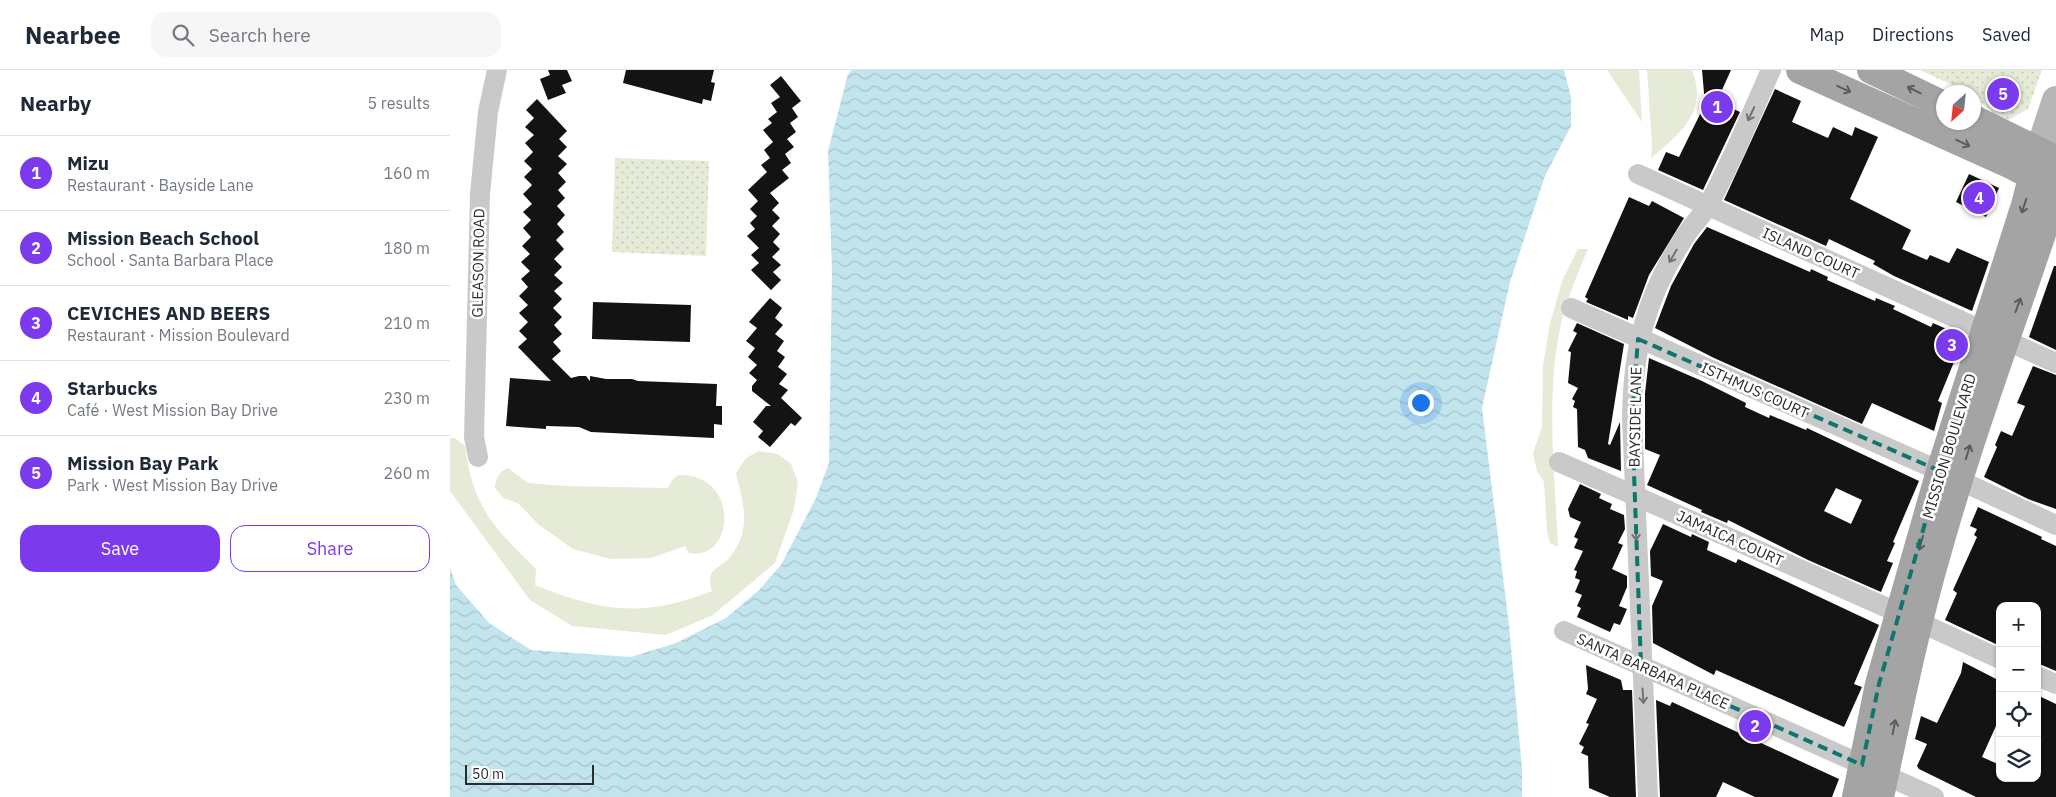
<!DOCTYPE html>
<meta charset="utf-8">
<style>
:root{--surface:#fff;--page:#f6f6f7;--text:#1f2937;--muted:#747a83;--line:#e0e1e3;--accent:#7c3aed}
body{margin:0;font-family:"IBM Plex Sans",sans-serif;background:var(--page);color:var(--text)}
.controls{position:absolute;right:15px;bottom:15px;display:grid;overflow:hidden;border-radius:10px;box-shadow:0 1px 4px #0004}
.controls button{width:45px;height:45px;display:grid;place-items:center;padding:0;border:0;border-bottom:1px solid var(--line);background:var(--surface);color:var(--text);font:25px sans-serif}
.compass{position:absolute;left:1486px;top:15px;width:45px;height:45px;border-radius:50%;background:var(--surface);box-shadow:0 1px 4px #0004;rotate:207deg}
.scale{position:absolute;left:15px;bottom:12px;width:129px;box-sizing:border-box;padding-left:5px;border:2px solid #2c2c2c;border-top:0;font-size:14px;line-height:18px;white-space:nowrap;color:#2c2c2c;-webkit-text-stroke:4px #fff;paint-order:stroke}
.you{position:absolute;left:970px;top:332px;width:18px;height:18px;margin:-12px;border:4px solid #fff;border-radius:50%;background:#1a73e8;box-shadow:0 0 0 8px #1a73e833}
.badge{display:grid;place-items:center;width:32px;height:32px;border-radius:50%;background:var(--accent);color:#fff;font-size:16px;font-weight:700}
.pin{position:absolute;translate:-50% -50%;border:2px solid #fff;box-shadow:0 1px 5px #0006}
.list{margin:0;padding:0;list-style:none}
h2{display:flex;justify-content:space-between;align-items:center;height:65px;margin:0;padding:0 20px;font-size:21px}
h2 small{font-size:16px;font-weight:400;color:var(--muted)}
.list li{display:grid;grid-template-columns:32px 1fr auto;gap:15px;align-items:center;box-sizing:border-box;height:75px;padding:0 20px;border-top:1px solid var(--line)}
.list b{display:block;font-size:19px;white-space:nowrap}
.list p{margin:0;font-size:16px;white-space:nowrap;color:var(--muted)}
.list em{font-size:16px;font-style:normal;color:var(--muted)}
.actions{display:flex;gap:10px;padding:15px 20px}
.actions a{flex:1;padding:11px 0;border:1px solid var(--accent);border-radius:15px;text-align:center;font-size:18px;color:var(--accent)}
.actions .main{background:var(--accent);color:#fff}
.icon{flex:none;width:28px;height:28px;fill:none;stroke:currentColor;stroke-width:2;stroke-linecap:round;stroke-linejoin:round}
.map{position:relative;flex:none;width:1606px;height:727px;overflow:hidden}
header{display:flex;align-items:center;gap:30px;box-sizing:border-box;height:70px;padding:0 25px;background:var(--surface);border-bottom:1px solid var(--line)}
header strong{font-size:24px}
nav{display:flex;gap:28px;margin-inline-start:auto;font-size:18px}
.search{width:350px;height:45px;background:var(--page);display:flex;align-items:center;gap:12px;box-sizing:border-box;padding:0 18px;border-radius:15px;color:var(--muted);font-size:19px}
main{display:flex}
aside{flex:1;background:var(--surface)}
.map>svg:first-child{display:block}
.green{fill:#e6ebd8}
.park{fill:url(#park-dots)}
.water{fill:url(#water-waves)}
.building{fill:#131313;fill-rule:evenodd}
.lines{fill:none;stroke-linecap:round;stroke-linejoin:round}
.street{stroke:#c9c9c9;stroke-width:20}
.secondary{stroke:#b6b6b6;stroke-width:28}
.primary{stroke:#a4a4a4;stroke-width:28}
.oneway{stroke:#5c5c5c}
.oneway2{stroke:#737373}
.marked{fill:none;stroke:#0f766e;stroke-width:4;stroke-dasharray:10 6;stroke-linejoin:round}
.labels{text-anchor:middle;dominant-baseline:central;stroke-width:5;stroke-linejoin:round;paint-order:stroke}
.street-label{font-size:15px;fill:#2c2c2c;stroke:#fff}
</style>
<header>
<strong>Nearbee</strong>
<div class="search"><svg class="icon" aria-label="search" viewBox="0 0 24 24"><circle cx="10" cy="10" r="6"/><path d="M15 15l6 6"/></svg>Search here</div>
<nav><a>Map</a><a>Directions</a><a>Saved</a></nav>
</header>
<main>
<aside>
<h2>Nearby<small>5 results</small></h2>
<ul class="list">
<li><span class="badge">1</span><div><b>Mizu</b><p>Restaurant · Bayside Lane</p></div><em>160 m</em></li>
<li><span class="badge">2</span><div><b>Mission Beach School</b><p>School · Santa Barbara Place</p></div><em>180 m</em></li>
<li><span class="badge">3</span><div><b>CEVICHES AND BEERS</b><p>Restaurant · Mission Boulevard</p></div><em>210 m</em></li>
<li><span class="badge">4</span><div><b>Starbucks</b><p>Café · West Mission Bay Drive</p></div><em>230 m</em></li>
<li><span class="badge">5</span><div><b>Mission Bay Park</b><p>Park · West Mission Bay Drive</p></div><em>260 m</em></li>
</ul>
<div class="actions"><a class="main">Save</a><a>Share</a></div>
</aside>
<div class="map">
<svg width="1606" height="727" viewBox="0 0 1606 727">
<defs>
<pattern id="park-dots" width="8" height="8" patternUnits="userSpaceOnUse" patternTransform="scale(1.25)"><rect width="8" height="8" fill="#e6ebd8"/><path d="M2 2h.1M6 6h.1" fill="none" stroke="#c5caba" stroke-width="1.8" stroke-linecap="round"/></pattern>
<pattern id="water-waves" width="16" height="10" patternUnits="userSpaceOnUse" patternTransform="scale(1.25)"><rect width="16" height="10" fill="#c2e4ed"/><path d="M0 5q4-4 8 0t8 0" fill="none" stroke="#a7c4cb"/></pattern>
</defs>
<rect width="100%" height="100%" fill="#fff"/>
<g class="green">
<polygon points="1157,0 1189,0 1192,52"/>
<path d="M1197 0H1242C1259 43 1229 63 1201 89L1202 75Z"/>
<path d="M1128 179H1138C1126 207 1115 234 1109 263 1096 333 1105 407 1108 477L1100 473 1097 461 1094 412 1087 401 1083 383 1092 357 1093 295 1100 254 1112 211Z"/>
<path d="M0 368H5L15 376C23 438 44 458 86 499L85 515C152 542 193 548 262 521 255 499 267 501 279 488 285 482 292 468 293 460 297 440 290 422 286 403L296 388 309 381 328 384 341 394 348 412 344 439 325 493 263 545 216 565 122 556 80 530 0 421Z"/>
<path d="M58 398 78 413 115 416 218 418 222 410 228 405C292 403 284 493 239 483L235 476 201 488 160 489 123 479 89 455 68 433 53 428 45 418C46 408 48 402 58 398Z"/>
</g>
<g class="park">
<polygon points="1470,0 1592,0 1578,39 1558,50 1545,45 1524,25 1524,22 1517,22"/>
<polygon points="165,88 259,91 256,186 162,182"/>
</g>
<polygon class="water" points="402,0 1114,0 1121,27 1121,56 1095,106 1060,212 1032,338 1059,555 1072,699 1072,727 0,727 0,498 6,515 39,553 81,580 181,587 226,573 276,548 309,520 331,495 366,428 379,393 382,202 378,81 398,4"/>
<g class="building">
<polygon points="98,0 117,0 122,11 112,15 116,23 98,30 90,9 100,5"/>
<polygon points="176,0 264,0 261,12 265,13 261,31 253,29 252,34 173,13"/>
<polygon points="1252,0 1281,0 1267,31 1290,42 1253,120 1208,100 1216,82 1229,87 1255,34"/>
<polygon points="331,6 351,31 342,38 348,47 340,53 346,62 337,69 344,77 335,84 341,93 332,100 339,108 320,123 329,133 322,140 330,148 322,156 330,164 323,172 330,179 322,187 331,195 323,202 331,210 321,220 301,200 309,193 301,185 309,178 297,166 305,159 300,153 307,146 300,139 308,131 298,120 317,102 311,95 320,88 314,80 323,72 313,60 322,53 318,49 327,42 321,33 330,27 320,15"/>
<polygon points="1325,19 1351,31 1342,52 1378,68 1383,57 1402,66 1405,57 1428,67 1400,129 1461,160 1452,179 1477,190 1480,185 1499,193 1507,178 1539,192 1522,241 1444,206 1423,194 1425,191 1379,169 1376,176 1274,130"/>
<polygon points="87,29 117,61 109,69 117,77 108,86 117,94 108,103 116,112 108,120 115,128 107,136 115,145 107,154 114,162 106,170 114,179 104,189 112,197 104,205 113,213 104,221 112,229 103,238 112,247 104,255 112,264 103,272 111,281 102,289 121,308 129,306 136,306 140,311 140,306 156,309 182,309 188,311 267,314 266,336 272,336 272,355 264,354 264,368 141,362 129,357 96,356 96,359 56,356 60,308 101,311 68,277 77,269 69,261 78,252 69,243 78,235 69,226 78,217 71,209 80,201 71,192 80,184 72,176 81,167 73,158 81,150 73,142 82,134 73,124 82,115 74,107 82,99 74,91 83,82 75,73 84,65 75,57 84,48 76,40"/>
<polygon points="1519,104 1549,118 1536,147 1506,132"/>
<polygon points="1179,127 1199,136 1202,131 1234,148 1199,205 1183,248 1178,246 1178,250 1136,232 1138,229 1135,227"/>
<polygon points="1257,157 1360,202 1361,199 1378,207 1377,210 1425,231 1426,228 1445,236 1443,239 1481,257 1483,253 1501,261 1500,264 1513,270 1488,331 1492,333 1484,361 1422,333 1412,354 1264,288 1205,258 1221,216 1244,174"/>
<polygon points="1604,196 1606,196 1606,280 1579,267"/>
<polygon points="320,228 332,238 325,248 333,255 325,264 334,271 327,281 335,287 328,297 337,304 329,314 338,320 331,328 352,348 345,356 341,353 320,377 308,367 313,361 303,352 316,336 321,336 302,321 302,316 307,310 299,303 307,295 298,287 305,278 296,271 307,258 299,252"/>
<polygon points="143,232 241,235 240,272 142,269"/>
<polygon points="1127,253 1174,274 1158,374 1160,375 1170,352 1171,401 1138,388 1135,380 1128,377 1127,339 1123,337 1125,331 1122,329 1128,318 1118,313 1121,282 1118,281 1127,263 1123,261"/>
<path d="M1199 288 1252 311 1296 333 1295 337 1319 348 1320 345 1356 360 1357 358 1469 411 1443 472 1445 473 1437 491 1443 493 1431 522 1358 490 1278 450 1277 453 1251 442 1252 440 1197 415 1210 385 1195 379V323ZM1386 418 1412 430 1401 454 1374 441Z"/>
<polygon points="1583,296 1606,305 1606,439 1578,429 1534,407 1547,377 1545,375 1551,361 1562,366 1575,336 1567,333"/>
<polygon points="1130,414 1151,424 1149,428 1162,434 1160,439 1174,445 1175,459 1168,473 1173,475 1162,499 1177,506 1177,517 1169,536 1177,539 1170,555 1164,553 1160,562 1127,547 1131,538 1127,536 1132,525 1125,522 1130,510 1125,508 1127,501 1124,500 1133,481 1124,478 1128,469 1124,467 1131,452 1120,447 1118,439"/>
<polygon points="1528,437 1592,467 1591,469 1606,476 1606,601 1587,593 1587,536 1550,536 1550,576 1495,550 1507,523 1503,520 1527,467 1524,465 1527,459 1520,456"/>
<polygon points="1213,454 1241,467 1242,464 1259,472 1257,480 1286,493 1288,489 1325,506 1429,555 1404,614 1412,617 1394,657 1266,600 1264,605 1203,573 1202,536 1213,511 1201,506 1200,481"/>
<polygon points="1513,592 1550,611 1550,647 1532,687 1550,695 1550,708 1587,708 1587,625 1606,634 1606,727 1526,727 1469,699 1467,696 1477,674 1465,669 1471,646 1487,653 1511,603"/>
<polygon points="1136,595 1171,610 1173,620 1182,620 1186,727 1160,727 1139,718 1138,686 1131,683 1134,677 1129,674 1139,654 1136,653 1147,629 1136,624 1138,619"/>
<polygon points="1206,630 1220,636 1222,632 1389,709 1382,727 1305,727 1273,712 1266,727 1210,727"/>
</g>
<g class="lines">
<g class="street">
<polyline points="1188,104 1534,261"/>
<polyline points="1121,238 1490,401"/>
<polyline points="1555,270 1606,293"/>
<polyline points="28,387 24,367 30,124 38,42 47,0"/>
<polyline points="1109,392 1451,544"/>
<polyline points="1509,410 1606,455"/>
<polyline points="1469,552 1550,589"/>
<polyline points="1114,561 1484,727"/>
<polyline points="1587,606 1606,614"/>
<path d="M1198 727 1182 347C1183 278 1196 226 1234 168 1241 156 1252 146 1259 134 1282 91 1301 45 1321 0"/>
</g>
<polyline class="secondary" points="1589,81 1606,30"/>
<g class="primary">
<polyline points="1350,0 1561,95 1598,114"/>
<polyline points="1421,0 1494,35"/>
<polyline points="1524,49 1605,89"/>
<polyline points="1406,727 1429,614 1490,401 1575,135 1589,81"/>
<path d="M1430 727C1448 645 1464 562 1488 480 1522 359 1567 241 1606 122"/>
</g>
</g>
<defs><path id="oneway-shaft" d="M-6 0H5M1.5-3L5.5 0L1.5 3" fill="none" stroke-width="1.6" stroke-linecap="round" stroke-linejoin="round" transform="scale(1.25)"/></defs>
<g class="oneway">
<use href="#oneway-shaft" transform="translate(1394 19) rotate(24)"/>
<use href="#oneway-shaft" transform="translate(1464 20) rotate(-154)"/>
<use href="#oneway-shaft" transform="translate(1513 73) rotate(25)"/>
<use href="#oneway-shaft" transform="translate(1574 136) rotate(108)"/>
<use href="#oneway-shaft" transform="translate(1568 235) rotate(-70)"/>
<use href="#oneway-shaft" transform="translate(1518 382) rotate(-73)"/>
<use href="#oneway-shaft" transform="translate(1471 473) rotate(106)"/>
<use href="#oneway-shaft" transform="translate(1444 657) rotate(-79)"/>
</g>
<g class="oneway2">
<use href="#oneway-shaft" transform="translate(1301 44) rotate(115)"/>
<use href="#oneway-shaft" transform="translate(1223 186) rotate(120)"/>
<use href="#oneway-shaft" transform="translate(1186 463) rotate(88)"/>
<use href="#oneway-shaft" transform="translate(1193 626) rotate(86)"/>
</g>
<path class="marked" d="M1188 269 1490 401 1429 614 1412 695 1191 596 1182 347Z"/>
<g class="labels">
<g class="street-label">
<text transform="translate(1361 183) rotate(24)">ISLAND COURT</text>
<text transform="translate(28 193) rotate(-89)">GLEASON ROAD</text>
<text transform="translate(1305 320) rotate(24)">ISTHMUS COURT</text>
<text transform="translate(1185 347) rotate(-89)">BAYSIDE LANE</text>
<text transform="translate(1499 376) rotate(-73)">MISSION BOULEVARD</text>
<text transform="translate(1280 468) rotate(24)">JAMAICA COURT</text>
<text transform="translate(1203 601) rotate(24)">SANTA BARBARA PLACE</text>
</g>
</g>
</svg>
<div class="controls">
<button>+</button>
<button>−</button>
<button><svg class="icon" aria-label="locate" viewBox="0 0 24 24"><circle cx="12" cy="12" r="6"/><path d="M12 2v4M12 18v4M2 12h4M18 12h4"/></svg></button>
<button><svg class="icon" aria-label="layers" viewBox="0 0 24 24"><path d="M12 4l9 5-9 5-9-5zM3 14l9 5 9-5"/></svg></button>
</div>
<svg class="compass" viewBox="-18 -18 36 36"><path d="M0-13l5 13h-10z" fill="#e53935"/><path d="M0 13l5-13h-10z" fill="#747a83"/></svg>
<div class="scale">50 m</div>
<div class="you"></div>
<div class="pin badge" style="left:1267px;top:37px">1</div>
<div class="pin badge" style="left:1305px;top:656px">2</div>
<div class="pin badge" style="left:1502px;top:275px">3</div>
<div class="pin badge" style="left:1529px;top:128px">4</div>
<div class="pin badge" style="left:1553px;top:24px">5</div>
</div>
</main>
